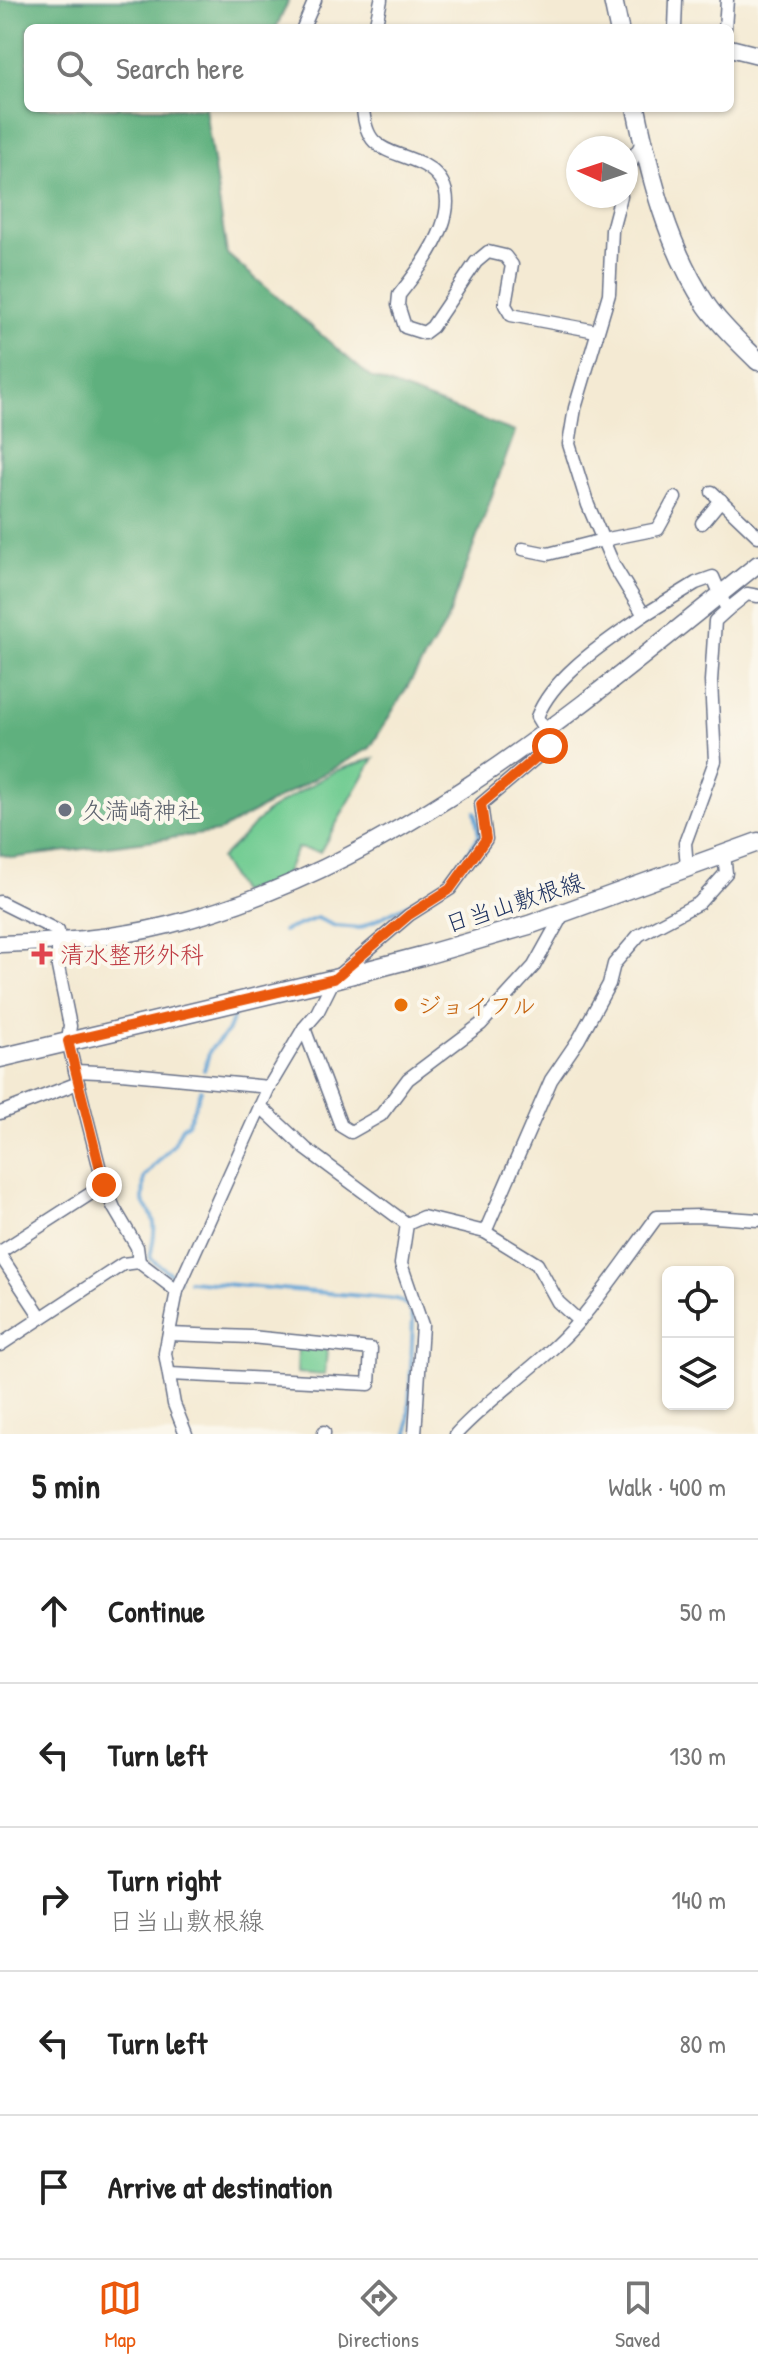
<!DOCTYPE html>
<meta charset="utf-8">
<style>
:root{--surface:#fff;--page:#f2f2f2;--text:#222;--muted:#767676;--line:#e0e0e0;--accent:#ea580c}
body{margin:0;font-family:"Patrick Hand","Klee One",sans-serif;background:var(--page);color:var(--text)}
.controls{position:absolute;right:24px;bottom:24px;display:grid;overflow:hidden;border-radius:12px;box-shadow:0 2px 6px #0004}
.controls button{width:72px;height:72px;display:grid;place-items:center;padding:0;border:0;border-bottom:2px solid var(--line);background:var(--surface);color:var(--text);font:40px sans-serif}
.compass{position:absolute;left:566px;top:136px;width:72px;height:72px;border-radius:50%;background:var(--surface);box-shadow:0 2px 6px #0004;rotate:273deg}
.stop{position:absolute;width:24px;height:24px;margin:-18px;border:6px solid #ea580c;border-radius:50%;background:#fff}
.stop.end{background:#ea580c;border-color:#fff;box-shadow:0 2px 8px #0008}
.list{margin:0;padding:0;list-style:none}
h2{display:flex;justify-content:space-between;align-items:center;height:104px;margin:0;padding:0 32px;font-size:34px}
h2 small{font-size:26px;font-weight:400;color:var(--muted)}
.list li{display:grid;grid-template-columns:52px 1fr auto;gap:24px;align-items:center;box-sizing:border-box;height:144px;padding:0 32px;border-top:2px solid var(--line)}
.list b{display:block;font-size:30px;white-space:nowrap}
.list p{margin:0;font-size:26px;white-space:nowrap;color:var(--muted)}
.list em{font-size:26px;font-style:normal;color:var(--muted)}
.icon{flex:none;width:44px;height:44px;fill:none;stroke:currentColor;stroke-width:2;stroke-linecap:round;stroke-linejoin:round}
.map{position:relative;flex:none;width:758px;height:1434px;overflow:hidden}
.search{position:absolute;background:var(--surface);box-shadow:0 2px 6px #0004;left:24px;right:24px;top:24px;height:88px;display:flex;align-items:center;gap:20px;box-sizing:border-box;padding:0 28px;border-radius:12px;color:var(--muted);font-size:30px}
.sheet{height:824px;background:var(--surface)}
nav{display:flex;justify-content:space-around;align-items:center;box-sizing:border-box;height:112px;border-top:2px solid var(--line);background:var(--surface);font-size:22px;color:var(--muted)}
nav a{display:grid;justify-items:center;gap:4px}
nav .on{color:var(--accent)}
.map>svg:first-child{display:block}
.green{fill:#74cd94;stroke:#487e79;stroke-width:2}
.forest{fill:#5fb07e;stroke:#3d706e;stroke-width:2}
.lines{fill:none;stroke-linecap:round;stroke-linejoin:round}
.stream{stroke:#60a2d4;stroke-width:4}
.minor-casing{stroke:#677087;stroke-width:15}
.tertiary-casing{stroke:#677087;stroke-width:19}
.secondary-casing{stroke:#677087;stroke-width:21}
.minor{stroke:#fff;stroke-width:12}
.tertiary{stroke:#fff;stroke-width:16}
.secondary{stroke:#fff;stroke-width:18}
.route{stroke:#ea580c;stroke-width:10}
.worship-dot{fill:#6b7280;stroke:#fbf7ec;stroke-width:3}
.health-dot{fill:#e0444e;stroke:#fbf7ec;stroke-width:3}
.food-dot{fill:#e8710a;stroke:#fbf7ec;stroke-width:3}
.labels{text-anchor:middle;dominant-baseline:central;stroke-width:8;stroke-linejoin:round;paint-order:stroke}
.worship-label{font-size:24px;fill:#5b616d;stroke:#fbf7ec;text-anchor:start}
.street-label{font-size:24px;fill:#1b2f5e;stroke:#fbf7ec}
.health-label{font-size:24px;fill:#be3a42;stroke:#fbf7ec;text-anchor:start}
.food-label{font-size:24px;fill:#c56008;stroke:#fbf7ec;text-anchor:start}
</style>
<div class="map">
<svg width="758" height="1434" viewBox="0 0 758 1434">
<rect width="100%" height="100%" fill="#fbf7ec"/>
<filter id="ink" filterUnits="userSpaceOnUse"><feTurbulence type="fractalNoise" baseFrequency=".0125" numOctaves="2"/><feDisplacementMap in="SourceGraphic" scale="16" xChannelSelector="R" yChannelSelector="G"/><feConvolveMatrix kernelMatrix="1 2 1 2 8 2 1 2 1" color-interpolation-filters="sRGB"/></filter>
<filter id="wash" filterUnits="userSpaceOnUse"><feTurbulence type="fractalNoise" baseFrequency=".006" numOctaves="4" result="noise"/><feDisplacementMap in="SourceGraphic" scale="32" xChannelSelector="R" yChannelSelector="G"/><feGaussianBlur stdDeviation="1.8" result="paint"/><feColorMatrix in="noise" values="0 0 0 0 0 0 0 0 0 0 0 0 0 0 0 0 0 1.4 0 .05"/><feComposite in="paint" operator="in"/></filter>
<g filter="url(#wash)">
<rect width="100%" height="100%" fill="#f4ead3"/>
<g class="green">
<polygon points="374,758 320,852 297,848 282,882 240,892 220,859 269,810 335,771"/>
<polygon points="298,1348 327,1350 325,1375 297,1373"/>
</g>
<polygon class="forest" points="0,0 289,0 276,28 28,28 28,108 205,108 227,254 370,377 515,432 445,625 370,748 218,832 13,858 0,854"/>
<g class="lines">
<g class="stream">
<polyline points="452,876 479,836 475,812"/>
<polyline points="283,931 317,918 335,926 360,928 420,898 429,897"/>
<polyline points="204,1070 210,1050 227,1032 235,1013"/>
<path d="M179 1280 150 1258C154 1235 160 1221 143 1202L144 1177 174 1144 182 1127 188 1123 201 1090"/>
<path d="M189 1281 396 1299C407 1304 411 1308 413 1320L408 1434"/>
</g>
</g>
</g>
<g filter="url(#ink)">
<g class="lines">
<g class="minor-casing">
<g id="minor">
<polyline points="303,28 315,0"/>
<polyline points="375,28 381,0"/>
<polyline points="675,28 676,0"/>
<polyline points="725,28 727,0"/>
<path d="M363 108C366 152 387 148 420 163 480 192 425 262 399 295L398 305 405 327 424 333 432 327 476 262 488 252 505 256 512 265 505 305 511 315 596 331"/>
<polyline points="626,178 634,156 643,142"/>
<polyline points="712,492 758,536"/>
<polyline points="702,523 721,500"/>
<polyline points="523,549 548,554 603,540 658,529 675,498"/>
<polyline points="644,615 696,583 713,577 727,610 747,594 758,596"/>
<polyline points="687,867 685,843 715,761 711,681 715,621 727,610"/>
<polyline points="0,902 58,931 58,967 70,1026 68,1041 78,1083 104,1185 114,1208 137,1247 139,1262"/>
<polyline points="304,1028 341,1126 351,1132 381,1115 408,1079 481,1024 534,966 564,912"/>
<polyline points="75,1071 121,1073 269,1087"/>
<polyline points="260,1106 306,1149 407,1224 423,1217 485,1232 537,1264 558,1302 579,1321"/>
<polyline points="0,1113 78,1083"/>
<polyline points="407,1224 401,1264 422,1325 415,1434"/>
<polyline points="485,1232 551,1080 579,1039 609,984 614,964 639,935 699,903 726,873 724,854"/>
<polyline points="0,1252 104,1185"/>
<polyline points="0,1255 41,1317"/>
<polyline points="169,1334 251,1337 371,1349 369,1384 170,1374"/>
<polyline points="0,1345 123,1264 139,1262 177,1291"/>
<path d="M186 1434 174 1404 165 1353 177 1291 269 1087 304 1028 317 1013 334 979 409 915 450 889 486 839 481 804 550 746 546 732 537 717C554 674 608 641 644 615L614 566 588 505 569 444 575 408 609 294 612 230 621 196"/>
<polyline points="324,1434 324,1432"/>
<path d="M456 1434C494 1393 543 1364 579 1321 607 1288 631 1252 657 1217L700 1216 758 1220"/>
</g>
</g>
<g class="tertiary-casing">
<g id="tertiary">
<polyline points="730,48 758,55"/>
<path d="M0 944C56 942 113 939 168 925 396 868 579 707 758 564"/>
</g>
</g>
<g class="secondary-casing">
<g id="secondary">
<polyline points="613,0 619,28"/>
<path d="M636 108C650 176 668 248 707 306 721 326 741 344 758 361"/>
<polyline points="0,1058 334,979 422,956 529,925 758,842"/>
</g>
</g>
<use href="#minor" class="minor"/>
<use href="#tertiary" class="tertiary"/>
<use href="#secondary" class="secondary"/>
</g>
</g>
<g class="lines" filter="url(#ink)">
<polyline class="route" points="104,1185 68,1041 334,979 409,915 450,889 486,839 481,804 550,746"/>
</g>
<circle class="worship-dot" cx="65" cy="810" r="8"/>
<path class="health-dot" d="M38 942h8v8h8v8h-8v8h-8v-8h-8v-8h8z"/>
<circle class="food-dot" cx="401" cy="1005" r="8"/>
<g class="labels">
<g class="worship-label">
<text x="81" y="810">久満崎神社</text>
</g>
<g class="street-label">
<text transform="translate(514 902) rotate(-18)">日当山敷根線</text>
</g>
<g class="health-label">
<text x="60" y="954">清水整形外科</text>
</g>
<g class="food-label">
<text x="417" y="1005">ジョイフル</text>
</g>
</g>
</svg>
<div class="controls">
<button><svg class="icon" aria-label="locate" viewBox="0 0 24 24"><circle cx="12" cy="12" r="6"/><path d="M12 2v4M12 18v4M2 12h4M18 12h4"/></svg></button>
<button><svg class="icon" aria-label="layers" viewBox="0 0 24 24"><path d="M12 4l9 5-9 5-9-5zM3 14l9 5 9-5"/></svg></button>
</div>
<svg class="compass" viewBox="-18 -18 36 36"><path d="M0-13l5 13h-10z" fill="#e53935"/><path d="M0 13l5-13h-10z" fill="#767676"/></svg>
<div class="stop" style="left:550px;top:746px"></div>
<div class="stop end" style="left:104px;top:1185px"></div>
<div class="search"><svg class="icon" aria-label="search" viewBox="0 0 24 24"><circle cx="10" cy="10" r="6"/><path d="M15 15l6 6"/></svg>Search here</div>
</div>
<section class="sheet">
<h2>5 min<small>Walk · 400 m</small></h2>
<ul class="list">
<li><svg class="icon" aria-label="ahead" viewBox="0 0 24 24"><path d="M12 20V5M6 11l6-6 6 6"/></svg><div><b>Continue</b></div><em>50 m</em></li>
<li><svg class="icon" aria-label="left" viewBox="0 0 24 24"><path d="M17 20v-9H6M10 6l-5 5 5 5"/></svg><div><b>Turn left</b></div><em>130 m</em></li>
<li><svg class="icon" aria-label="right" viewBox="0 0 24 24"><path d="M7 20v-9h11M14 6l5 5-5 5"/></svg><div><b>Turn right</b><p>日当山敷根線</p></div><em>140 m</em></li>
<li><svg class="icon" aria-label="left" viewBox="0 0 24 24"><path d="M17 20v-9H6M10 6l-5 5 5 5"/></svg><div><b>Turn left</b></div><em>80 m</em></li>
<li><svg class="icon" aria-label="arrive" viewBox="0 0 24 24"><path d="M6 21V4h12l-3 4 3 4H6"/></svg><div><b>Arrive at destination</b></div></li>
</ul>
</section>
<nav>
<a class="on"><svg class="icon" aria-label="map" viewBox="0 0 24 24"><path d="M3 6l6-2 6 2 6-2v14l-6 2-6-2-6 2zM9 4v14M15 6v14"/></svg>Map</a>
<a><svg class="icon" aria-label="directions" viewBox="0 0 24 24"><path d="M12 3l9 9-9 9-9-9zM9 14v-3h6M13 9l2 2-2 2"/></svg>Directions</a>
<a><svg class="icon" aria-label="saved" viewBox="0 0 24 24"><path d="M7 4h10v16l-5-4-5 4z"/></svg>Saved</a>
</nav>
